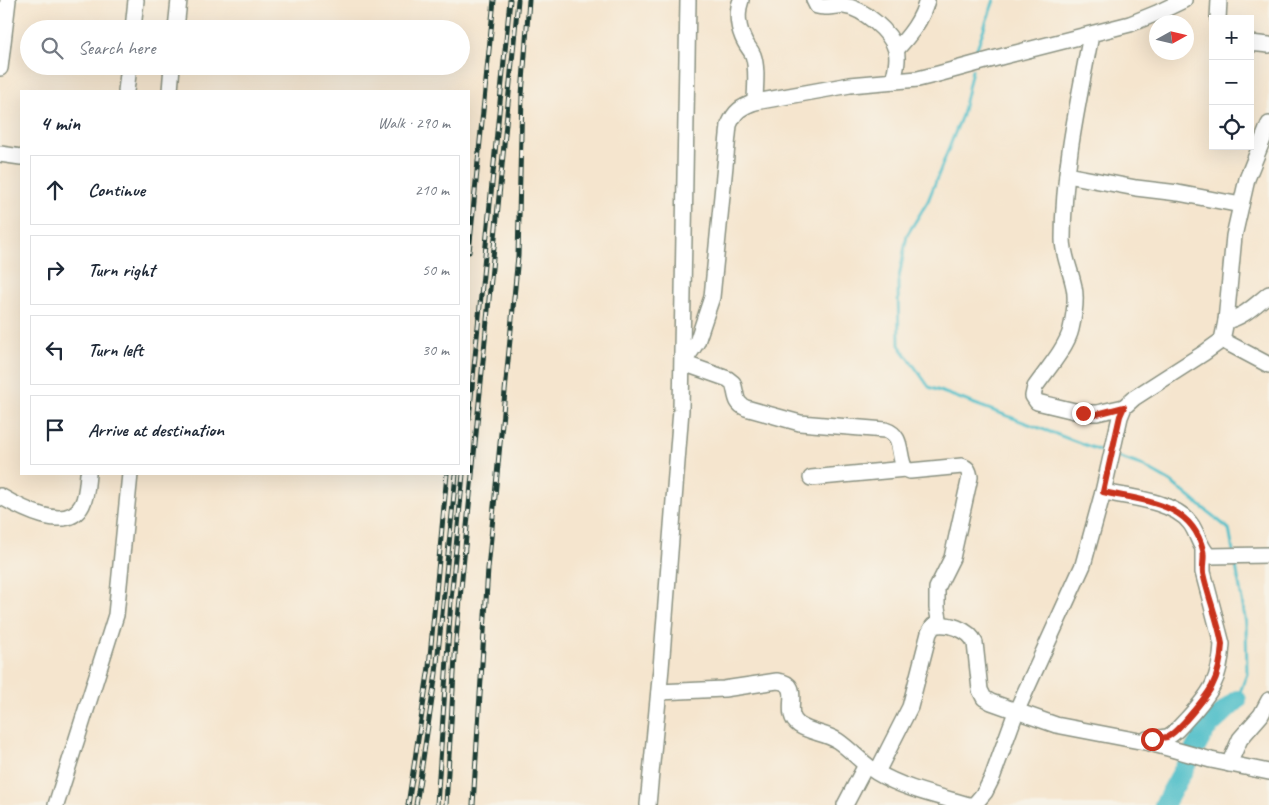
<!DOCTYPE html>
<meta charset="utf-8">
<style>
:root{--surface:#fff;--page:#f2f2f3;--text:#1f2937;--muted:#747a83;--line:#e0e1e3}
body{margin:0;font-family:Caveat,sans-serif;background:var(--page);color:var(--text)}
.controls{position:absolute;right:15px;top:15px;display:grid;overflow:hidden;border-radius:0px;box-shadow:0 5px 20px #0002}
.controls button{width:45px;height:45px;display:grid;place-items:center;padding:0;border:0;border-bottom:1px solid var(--line);background:var(--surface);color:var(--text);font:25px sans-serif}
.compass{position:absolute;left:1149px;top:15px;width:45px;height:45px;border-radius:50%;background:var(--surface);box-shadow:0 5px 20px #0002;rotate:82deg}
.stop{position:absolute;width:15px;height:15px;margin:-11px;border:4px solid #c8321e;border-radius:50%;background:#fff}
.stop.end{background:#c8321e;border-color:#fff;box-shadow:0 1px 5px #0008}
.list{margin:0;padding:0;list-style:none}
h2{display:flex;justify-content:space-between;align-items:center;height:65px;margin:0;padding:0 20px;font-size:21px}
h2 small{font-size:16px;font-weight:400;color:var(--muted)}
.list li{display:grid;grid-template-columns:32px 1fr auto;gap:15px;align-items:center;box-sizing:border-box;height:70px;margin:0 10px 10px;padding:0 10px;border:1px solid var(--line);border-radius:0px}
.list b{display:block;font-size:19px;white-space:nowrap}
.list em{font-size:16px;font-style:normal;color:var(--muted)}
.icon{flex:none;width:28px;height:28px;fill:none;stroke:currentColor;stroke-width:2;stroke-linecap:round;stroke-linejoin:round}
.map{position:relative;flex:none;width:1269px;height:805px;overflow:hidden}
.search{position:absolute;background:var(--surface);box-shadow:0 5px 20px #0002;left:20px;top:20px;width:450px;height:55px;display:flex;align-items:center;gap:12px;box-sizing:border-box;padding:0 18px;border-radius:28px;color:var(--muted);font-size:19px}
.panel{position:absolute;background:var(--surface);box-shadow:0 5px 20px #0002;left:20px;top:90px;width:450px;height:385px;border-radius:0px}
.map>svg:first-child{display:block}
.lines{fill:none;stroke-linecap:round;stroke-linejoin:round}
.stream{stroke:#51bfc9;stroke-width:3}
.river{stroke:#51bfc9;stroke-width:20}
.minor-casing{stroke:#8a9181;stroke-width:18}
.minor{stroke:#fff;stroke-width:15}
.rail-casing{stroke:#1f3d34;stroke-width:5}
.rail{stroke:#f7f3e8;stroke-width:3;stroke-dasharray:9;stroke-linecap:butt}
.route{stroke:#c8321e;stroke-width:6}
</style>
<div class="map">
<svg width="1269" height="805" viewBox="0 0 1269 805">
<rect width="100%" height="100%" fill="#f7f3e8"/>
<filter id="ink" filterUnits="userSpaceOnUse"><feTurbulence type="fractalNoise" baseFrequency=".02" numOctaves="2"/><feDisplacementMap in="SourceGraphic" scale="10" xChannelSelector="R" yChannelSelector="G"/><feConvolveMatrix kernelMatrix="1 2 1 2 8 2 1 2 1" color-interpolation-filters="sRGB"/></filter>
<filter id="wash" filterUnits="userSpaceOnUse"><feTurbulence type="fractalNoise" baseFrequency=".0096" numOctaves="4" result="noise"/><feDisplacementMap in="SourceGraphic" scale="20" xChannelSelector="R" yChannelSelector="G"/><feGaussianBlur stdDeviation="1.12" result="paint"/><feColorMatrix in="noise" values="0 0 0 0 0 0 0 0 0 0 0 0 0 0 0 0 0 1.4 0 .05"/><feComposite in="paint" operator="in"/></filter>
<g filter="url(#wash)">
<rect width="100%" height="100%" fill="#f5e5ce"/>
<g class="lines">
<g class="stream">
<polyline points="974,59 977,48 994,0"/>
<polyline points="972,70 962,115 928,201 907,235 898,283 899,345 929,387 1107,453"/>
<polyline points="1115,456 1141,465 1171,482 1229,529 1233,551"/>
<polyline points="1235,560 1246,624 1247,674 1237,700"/>
</g>
<polyline class="river" points="1164,805 1206,729 1237,700"/>
</g>
</g>
<g filter="url(#ink)">
<g class="lines">
<g class="minor-casing">
<g id="minor">
<path d="M741 0C736 13 738 29 745 42 747 46 751 50 753 55 758 69 755 88 755 102"/>
<path d="M814 0 817 6C826 9 834 5 844 6 863 8 891 32 896 50 899 60 895 72 893 81"/>
<polyline points="1218,19 1219,0"/>
<polyline points="133,29 136,0"/>
<polyline points="176,29 179,0"/>
<path d="M1091 35C1078 103 1063 170 1063 239 1063 256 1071 271 1074 287 1077 300 1074 316 1071 329 1067 347 1046 371 1035 387L1033 396 1037 402 1083 413H1097L1124 407"/>
<polyline points="1250,43 1269,45"/>
<path d="M896 50C910 35 922 20 927 0"/>
<polyline points="0,68 8,0"/>
<polyline points="126,91 129,66"/>
<polyline points="170,91 172,66"/>
<polyline points="0,154 21,157"/>
<polyline points="1067,175 1136,188 1178,193 1241,205"/>
<path d="M1226 321C1244 317 1255 305 1269 294"/>
<polyline points="1222,340 1269,365"/>
<polyline points="811,478 905,469"/>
<path d="M1103 492C1129 497 1174 501 1190 523 1198 533 1199 547 1209 556L1269 555"/>
<path d="M0 496C19 507 67 534 82 505 87 495 87 484 88 474"/>
<path d="M940 624 937 608V588L952 558 970 477C969 471 968 468 962 466L910 471 905 469C897 454 904 436 885 430L800 423 746 408C734 403 737 394 733 383L728 379 683 363 697 342 712 297 729 125C735 111 741 107 755 102L850 85 918 79 938 74 1004 56 1130 24 1157 13 1184 0"/>
<path d="M659 692 724 689 777 681C806 684 780 712 799 725 811 733 826 733 838 741 851 750 862 763 876 772 904 789 938 796 969 805"/>
<path d="M1147 739C1153 739 1161 738 1167 737 1175 734 1181 725 1187 719 1211 693 1220 680 1222 644L1203 572V551"/>
<polyline points="1229,764 1240,739 1261,715 1269,700"/>
<path d="M877 772 910 707 929 633 933 626C947 622 969 629 975 643L980 690 984 698 991 702 1056 725 1150 743 1211 760 1269 772"/>
<polyline points="56,805 116,615 130,474"/>
<polyline points="648,805 661,668 681,410 688,0"/>
<polyline points="845,805 866,765"/>
<polyline points="974,805 985,792 992,778 1016,712 1083,565 1103,492 1120,417 1124,407 1134,398 1204,353 1222,340 1226,321 1234,236 1247,179 1269,124"/>
</g>
</g>
<use href="#minor" class="minor"/>
<g class="rail-casing">
<g id="rail">
<polyline points="469,252 494,0"/>
<polyline points="469,418 510,0"/>
<polyline points="408,805 429,667 447,474"/>
<polyline points="416,805 436,673 456,474"/>
<polyline points="437,805 451,600 463,474"/>
<polyline points="446,805 456,640 518,0"/>
<polyline points="473,805 488,569 518,256 522,95 529,0"/>
</g>
</g>
<use href="#rail" class="rail"/>
</g>
</g>
<g class="lines" filter="url(#ink)">
<path class="route" d="M1083 413 1097 414 1124 407 1120 416 1103 492C1143 501 1192 502 1203 550 1205 557 1202 565 1203 573 1208 597 1218 620 1222 644 1220 682 1209 694 1185 721 1180 726 1174 734 1167 737 1163 738 1157 738 1152 739"/>
</g>
</svg>
<div class="controls">
<button>+</button>
<button>−</button>
<button><svg class="icon" aria-label="locate" viewBox="0 0 24 24"><circle cx="12" cy="12" r="6"/><path d="M12 2v4M12 18v4M2 12h4M18 12h4"/></svg></button>
</div>
<svg class="compass" viewBox="-18 -18 36 36"><path d="M0-13l5 13h-10z" fill="#e53935"/><path d="M0 13l5-13h-10z" fill="#747a83"/></svg>
<div class="stop" style="left:1152px;top:739px"></div>
<div class="stop end" style="left:1083px;top:413px"></div>
<div class="search"><svg class="icon" aria-label="search" viewBox="0 0 24 24"><circle cx="10" cy="10" r="6"/><path d="M15 15l6 6"/></svg>Search here</div>
<section class="panel">
<h2>4 min<small>Walk · 290 m</small></h2>
<ul class="list">
<li><svg class="icon" aria-label="ahead" viewBox="0 0 24 24"><path d="M12 20V5M6 11l6-6 6 6"/></svg><div><b>Continue</b></div><em>210 m</em></li>
<li><svg class="icon" aria-label="right" viewBox="0 0 24 24"><path d="M7 20v-9h11M14 6l5 5-5 5"/></svg><div><b>Turn right</b></div><em>50 m</em></li>
<li><svg class="icon" aria-label="left" viewBox="0 0 24 24"><path d="M17 20v-9H6M10 6l-5 5 5 5"/></svg><div><b>Turn left</b></div><em>30 m</em></li>
<li><svg class="icon" aria-label="arrive" viewBox="0 0 24 24"><path d="M6 21V4h12l-3 4 3 4H6"/></svg><div><b>Arrive at destination</b></div></li>
</ul>
</section>
</div>
